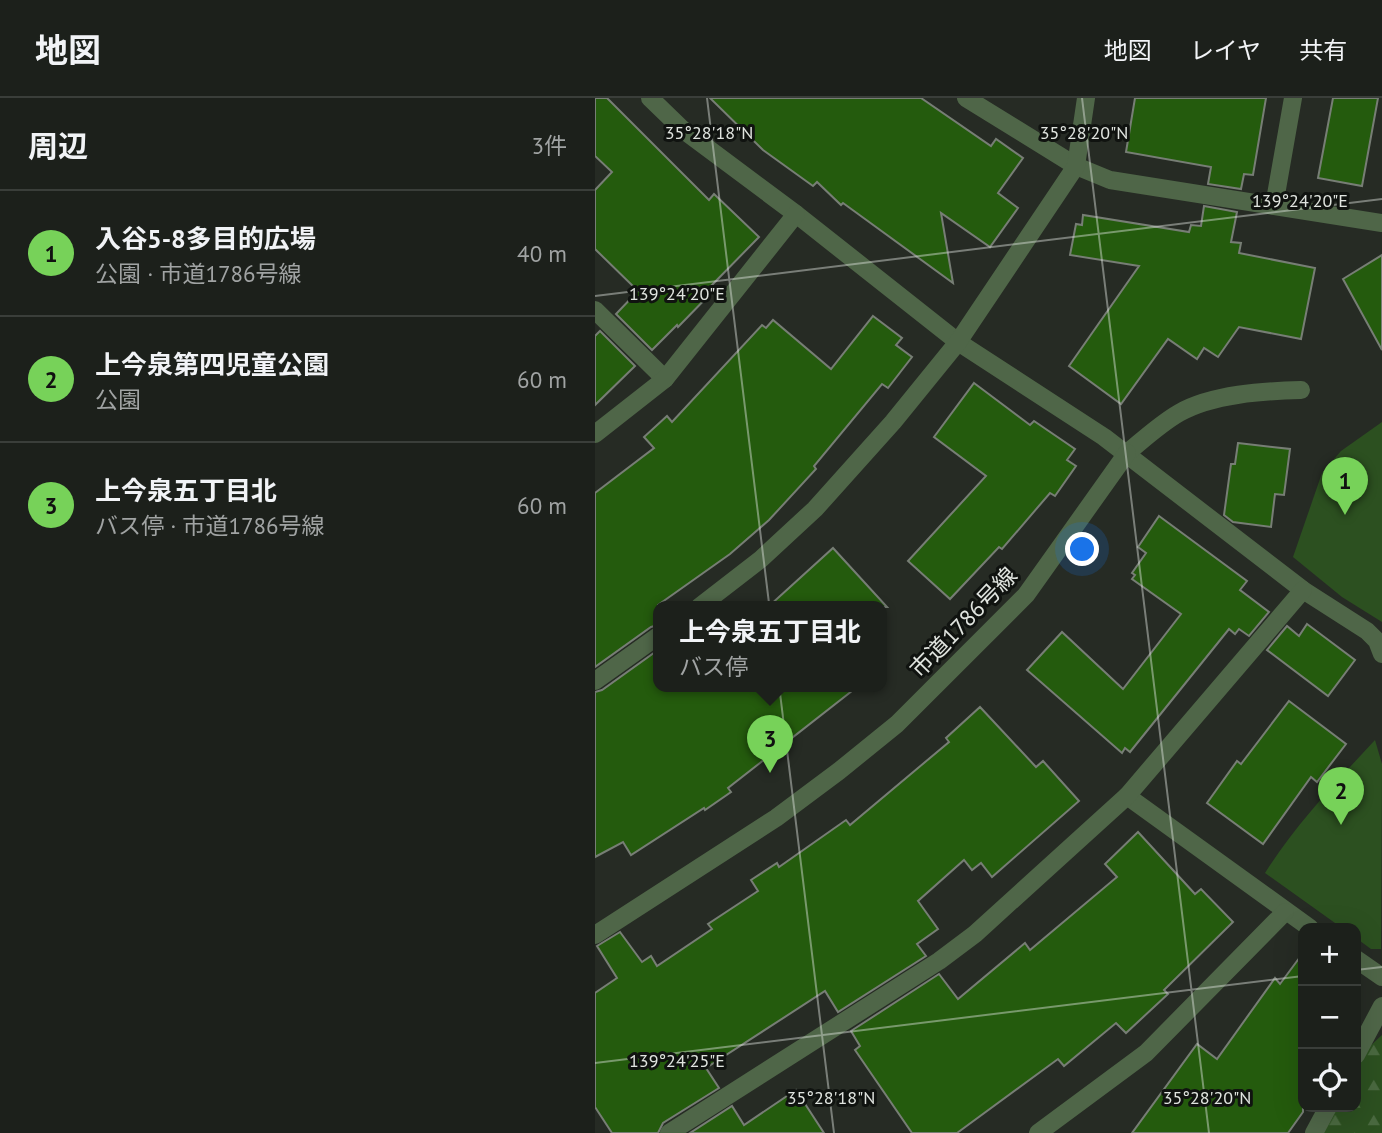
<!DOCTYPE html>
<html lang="ja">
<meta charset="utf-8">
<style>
:root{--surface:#1c201b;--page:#292d28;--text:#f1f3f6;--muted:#a0a3a3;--line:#3a3e3a;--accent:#77d259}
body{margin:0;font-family:"PT Sans","Noto Sans JP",sans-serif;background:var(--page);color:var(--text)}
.controls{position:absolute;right:21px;bottom:21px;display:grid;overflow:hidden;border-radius:14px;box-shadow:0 7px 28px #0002}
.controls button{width:63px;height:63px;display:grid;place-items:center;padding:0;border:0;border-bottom:2px solid var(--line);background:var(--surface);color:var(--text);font:35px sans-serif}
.you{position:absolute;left:488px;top:452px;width:24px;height:24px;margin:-18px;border:5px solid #fff;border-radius:50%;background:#1a73e8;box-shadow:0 0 0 10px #1a73e833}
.badge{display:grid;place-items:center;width:46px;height:46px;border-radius:50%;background:var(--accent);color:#111;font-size:23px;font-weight:700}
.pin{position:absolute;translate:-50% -58px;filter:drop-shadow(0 2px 4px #0008)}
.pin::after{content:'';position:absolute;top:37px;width:24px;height:21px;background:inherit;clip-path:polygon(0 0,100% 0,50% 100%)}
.popup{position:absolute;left:58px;top:503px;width:234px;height:91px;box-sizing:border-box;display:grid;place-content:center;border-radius:14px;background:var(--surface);filter:drop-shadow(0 2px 5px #0005);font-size:23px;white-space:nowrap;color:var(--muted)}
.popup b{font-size:26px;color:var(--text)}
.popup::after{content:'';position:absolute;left:50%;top:100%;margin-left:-14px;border:14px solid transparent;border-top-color:var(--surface)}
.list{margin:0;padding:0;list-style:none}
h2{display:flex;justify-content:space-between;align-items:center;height:91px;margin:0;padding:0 28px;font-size:30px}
h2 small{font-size:23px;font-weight:400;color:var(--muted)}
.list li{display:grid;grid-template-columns:46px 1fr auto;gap:21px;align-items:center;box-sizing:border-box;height:126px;padding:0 28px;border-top:2px solid var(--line)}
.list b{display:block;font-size:26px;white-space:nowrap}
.list p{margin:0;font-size:23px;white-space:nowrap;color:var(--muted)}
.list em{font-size:23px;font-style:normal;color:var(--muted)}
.icon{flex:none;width:38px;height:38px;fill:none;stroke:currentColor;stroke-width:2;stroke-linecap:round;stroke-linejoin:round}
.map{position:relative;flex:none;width:787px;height:1035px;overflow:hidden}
header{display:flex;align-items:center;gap:42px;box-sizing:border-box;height:98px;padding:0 35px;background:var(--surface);border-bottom:2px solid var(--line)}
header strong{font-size:33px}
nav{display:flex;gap:38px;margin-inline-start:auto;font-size:24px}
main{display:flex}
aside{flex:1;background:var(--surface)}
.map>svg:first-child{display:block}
.forest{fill:url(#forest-firs)}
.green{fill:#2c5020}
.building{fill:#245b0d;stroke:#777e75;stroke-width:2}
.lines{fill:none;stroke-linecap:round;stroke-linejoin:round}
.minor{stroke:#4f6648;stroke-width:18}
.tertiary{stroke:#4f6648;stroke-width:18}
.ticks{fill:none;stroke:#e0e4df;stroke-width:2;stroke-opacity:0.45}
.labels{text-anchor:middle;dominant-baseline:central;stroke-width:6;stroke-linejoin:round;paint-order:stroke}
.street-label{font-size:23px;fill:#e0e4df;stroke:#101310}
.ticks-label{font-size:18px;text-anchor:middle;fill:#e0e4df;stroke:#101310;stroke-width:6;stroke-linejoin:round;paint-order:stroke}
</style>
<header>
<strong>地図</strong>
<nav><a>地図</a><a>レイヤ</a><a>共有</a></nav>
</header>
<main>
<aside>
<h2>周辺<small>3件</small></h2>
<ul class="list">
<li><span class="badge">1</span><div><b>入谷5-8多目的広場</b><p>公園 · 市道1786号線</p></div><em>40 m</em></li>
<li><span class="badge">2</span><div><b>上今泉第四児童公園</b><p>公園</p></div><em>60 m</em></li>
<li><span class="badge">3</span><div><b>上今泉五丁目北</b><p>バス停 · 市道1786号線</p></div><em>60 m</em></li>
</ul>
</aside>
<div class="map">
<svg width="787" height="1035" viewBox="0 0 787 1035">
<defs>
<pattern id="forest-firs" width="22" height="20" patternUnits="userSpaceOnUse" patternTransform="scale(1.75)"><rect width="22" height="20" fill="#2c5020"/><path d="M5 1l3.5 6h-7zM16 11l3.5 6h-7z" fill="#4a6940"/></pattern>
</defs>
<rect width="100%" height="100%" fill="#262b24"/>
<path class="forest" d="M787 937V1035H728L738 1009H761C761 969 756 965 787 937Z"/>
<g class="green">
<polygon points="787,324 787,524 747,499 698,459 727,375 746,353"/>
<path d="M780 642 787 666 786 851H776L761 840V830H747L670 775C701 726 741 684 780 642Z"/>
</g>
<g class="building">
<polygon points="0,0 12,0 114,102 119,96 164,139 116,188 120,191 83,229 82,227 57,252 21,216 43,193 0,151 0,92 17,74 0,58"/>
<polygon points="115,0 326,0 396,48 401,41 428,60 403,95 423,110 395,149 346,115 358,185 248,105 246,107 222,84 218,88 168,52"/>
<polygon points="540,0 671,0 658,77 649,76 646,91 613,86 616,69 531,54"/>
<polygon points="738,0 783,0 767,88 723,80"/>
<polygon points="609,108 642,114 636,144 646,145 644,155 720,170 706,241 644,229 623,259 609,250 602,261 573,241 526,306 474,268 544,168 475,157 481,126 487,127 488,117 594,134 596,127 606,128"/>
<polygon points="787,157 787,252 748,181"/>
<polygon points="278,218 307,240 301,247 317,259 293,290 287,286 219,368 221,371 174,422 135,456 63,507 63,527 56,529 0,569 0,395 59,350 49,339 72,318 77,324 167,227 171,230 178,222 236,271"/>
<polygon points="5,233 40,268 0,307 0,238"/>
<polygon points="379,285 435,327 439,323 480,351 472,362 481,368 460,398 455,395 407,451 404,449 355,501 313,463 391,378 339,339"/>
<polygon points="643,345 695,351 689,397 680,396 676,429 638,424 629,417 636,366 640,366"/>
<polygon points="564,418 652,483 645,492 674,514 654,538 644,531 640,536 634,531 535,654 530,650 527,655 432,572 467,534 528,591 586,516 537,481 540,477 537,475 551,455 543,449"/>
<polygon points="238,450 292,509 173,509"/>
<polygon points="712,526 760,562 733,598 672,552 692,528 704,538"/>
<polygon points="63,552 63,589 262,589 133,690 136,694 110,712 109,710 36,757 28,744 0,759 0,594 7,592"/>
<polygon points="694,603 751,646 722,684 716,679 668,746 612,705 642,663 646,666"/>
<polygon points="385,609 441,669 448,663 484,703 397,779 386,765 377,772 369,762 323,803 343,831 322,846 331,858 243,914 230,893 111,970 124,990 68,1025 63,1035 17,1035 0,1009 0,895 22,880 2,848 25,834 47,864 56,858 62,868 117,831 113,826 163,793 156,782 182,765 184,769 251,722 255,727 354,644 351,640"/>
<polygon points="543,734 600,796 606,791 638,824 569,892 573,896 531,935 521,925 469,968 463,961 362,1035 317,1035 260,952 265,948 256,933 344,876 363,901 430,845 435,852 522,779 510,766"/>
<polygon points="708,855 708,1014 693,1035 537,1035 602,946 622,961 680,880 685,886"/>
<polygon points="201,992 229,1035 95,1035 137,1008 149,1027"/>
</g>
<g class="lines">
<g class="minor">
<polyline points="55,0 87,31 201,116 363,244 509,339 708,492 772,533 782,543 787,556"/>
<polyline points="371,0 481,68 515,82 787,125"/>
<polyline points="679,108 698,0"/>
<polyline points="0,212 70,281"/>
<polyline points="0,336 70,281 201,116"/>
<path d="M532 355C549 341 565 326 584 315 617 296 669 293 706 292"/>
<polyline points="104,509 166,461 220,411 298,324 363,244 481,68 491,0"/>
<polyline points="0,583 63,538"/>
<polyline points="532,698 715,830"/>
<polyline points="761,861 787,879"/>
<polyline points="761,957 787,908"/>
<polyline points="74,1035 344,863 380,836 532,698 708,492"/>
<polyline points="443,1035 551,955 690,814"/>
<polyline points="719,1035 733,1009"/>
</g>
<polyline class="tertiary" points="0,837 181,720 244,673 302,626 431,497 532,355"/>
</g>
<path class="ticks" d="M112 0 239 1035M487 0 614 1035M0 198 787 101M761 872 787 869M0 965 708 878"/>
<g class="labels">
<g class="street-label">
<text transform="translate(368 524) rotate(-46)">市道1786号線</text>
</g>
</g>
<g class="ticks-label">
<text x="114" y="41">35°28'18"N</text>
<text x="489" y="41">35°28'20"N</text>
<text x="705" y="109">139°24'20"E</text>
<text x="82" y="202">139°24'20"E</text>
<text x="82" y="969">139°24'25"E</text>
<text x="236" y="1006">35°28'18"N</text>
<text x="612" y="1006">35°28'20"N</text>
</g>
</svg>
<div class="controls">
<button>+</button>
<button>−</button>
<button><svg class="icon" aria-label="locate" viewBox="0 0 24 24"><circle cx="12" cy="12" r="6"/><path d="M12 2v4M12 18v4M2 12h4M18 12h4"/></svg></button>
</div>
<div class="you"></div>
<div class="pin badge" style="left:750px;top:417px">1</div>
<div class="pin badge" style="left:746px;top:727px">2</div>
<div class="pin badge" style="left:175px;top:675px">3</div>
<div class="popup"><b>上今泉五丁目北</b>バス停</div>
</div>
</main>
